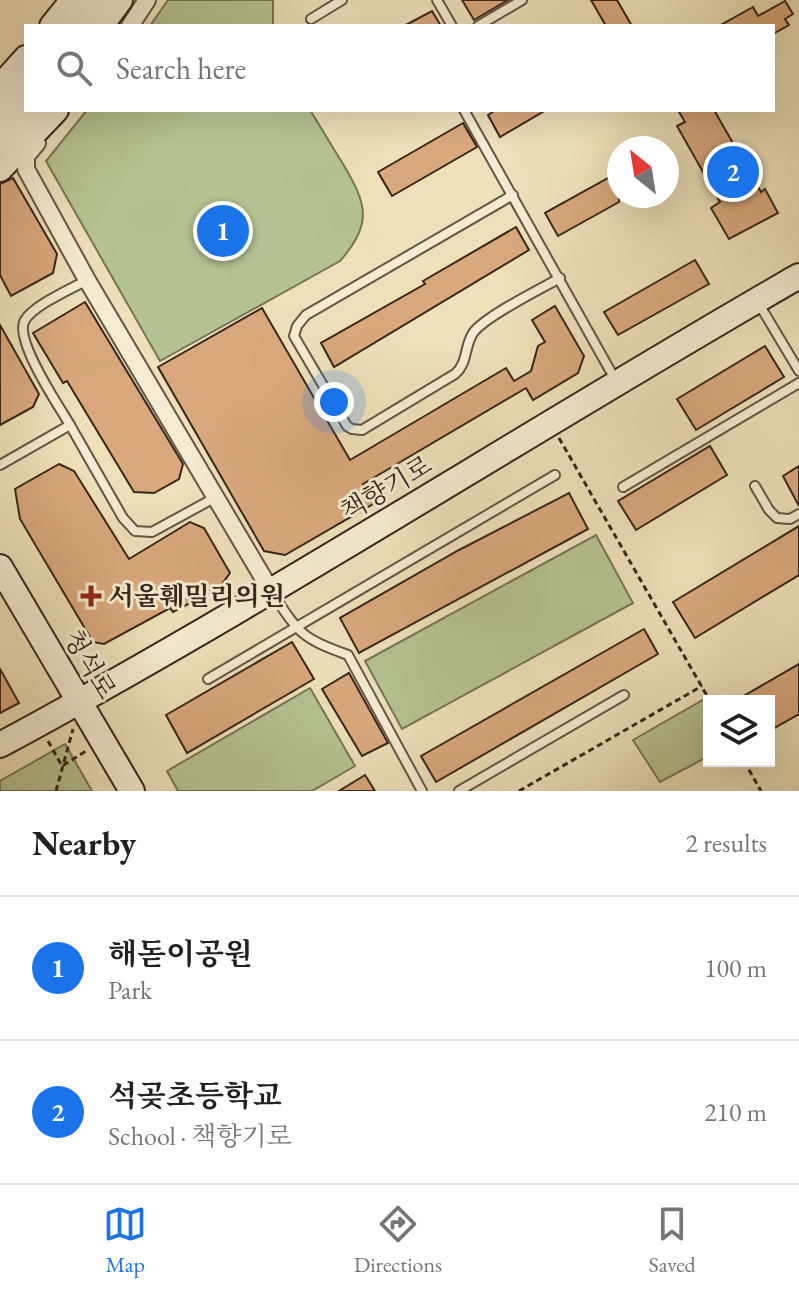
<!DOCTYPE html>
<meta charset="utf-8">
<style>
:root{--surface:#fff;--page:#f2f2f2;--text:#202124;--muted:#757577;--line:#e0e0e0;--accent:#1a73e8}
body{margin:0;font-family:"EB Garamond","Noto Serif KR",serif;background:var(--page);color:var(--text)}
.controls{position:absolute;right:24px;bottom:24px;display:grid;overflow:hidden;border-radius:0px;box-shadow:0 8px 32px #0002}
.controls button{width:72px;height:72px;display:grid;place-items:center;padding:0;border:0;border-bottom:2px solid var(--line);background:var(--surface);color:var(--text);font:40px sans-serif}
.compass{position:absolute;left:607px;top:136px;width:72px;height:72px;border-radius:50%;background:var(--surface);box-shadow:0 8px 32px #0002;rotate:330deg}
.you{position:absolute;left:334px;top:402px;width:28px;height:28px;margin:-20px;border:6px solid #fff;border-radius:50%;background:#1a73e8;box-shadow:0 0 0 12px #1a73e833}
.badge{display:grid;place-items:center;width:52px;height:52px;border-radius:50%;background:var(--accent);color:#fff;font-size:26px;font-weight:700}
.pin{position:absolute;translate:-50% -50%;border:4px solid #fff;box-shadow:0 2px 8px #0006}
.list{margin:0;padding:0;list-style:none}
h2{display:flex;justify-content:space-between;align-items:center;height:104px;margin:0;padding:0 32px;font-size:34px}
h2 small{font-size:26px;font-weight:400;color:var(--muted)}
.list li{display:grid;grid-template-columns:52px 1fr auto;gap:24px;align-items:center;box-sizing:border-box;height:144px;padding:0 32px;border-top:2px solid var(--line)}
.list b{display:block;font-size:30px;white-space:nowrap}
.list p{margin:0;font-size:26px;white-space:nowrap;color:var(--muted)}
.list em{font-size:26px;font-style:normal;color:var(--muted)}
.icon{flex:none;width:44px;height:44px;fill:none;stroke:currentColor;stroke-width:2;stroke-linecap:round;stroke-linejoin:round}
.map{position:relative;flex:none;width:799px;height:791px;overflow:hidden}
.search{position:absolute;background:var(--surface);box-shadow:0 8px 32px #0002;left:24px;right:24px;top:24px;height:88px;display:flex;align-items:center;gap:20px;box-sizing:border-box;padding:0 28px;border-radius:0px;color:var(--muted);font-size:30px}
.sheet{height:392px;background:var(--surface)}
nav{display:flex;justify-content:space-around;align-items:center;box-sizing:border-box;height:112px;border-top:2px solid var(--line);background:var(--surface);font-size:22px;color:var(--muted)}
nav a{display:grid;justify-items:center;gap:4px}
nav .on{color:var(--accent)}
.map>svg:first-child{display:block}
.green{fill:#b5c392;stroke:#767456;stroke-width:2}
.building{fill:#d9a87d;stroke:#37251b;stroke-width:2}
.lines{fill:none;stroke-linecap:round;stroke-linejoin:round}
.lane-casing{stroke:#655443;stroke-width:12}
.street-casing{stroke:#655443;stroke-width:20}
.secondary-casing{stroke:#37251b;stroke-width:28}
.path{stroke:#37251b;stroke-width:3;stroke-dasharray:6 4;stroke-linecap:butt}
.lane{stroke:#f4ecd2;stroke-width:8}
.street{stroke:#f4ecd2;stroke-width:16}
.secondary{stroke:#f4ecd2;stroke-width:24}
.poi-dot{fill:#8f2418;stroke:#f4ecd2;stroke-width:3}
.labels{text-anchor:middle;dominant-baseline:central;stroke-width:6;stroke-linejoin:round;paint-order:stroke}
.street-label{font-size:26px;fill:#37251b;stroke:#f4ecd2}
.poi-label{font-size:26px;font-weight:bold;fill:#37251b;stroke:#f4ecd2;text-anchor:start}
</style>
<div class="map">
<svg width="799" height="791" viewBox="0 0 799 791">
<rect width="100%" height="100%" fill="#eee1ba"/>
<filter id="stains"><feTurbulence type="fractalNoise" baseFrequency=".0025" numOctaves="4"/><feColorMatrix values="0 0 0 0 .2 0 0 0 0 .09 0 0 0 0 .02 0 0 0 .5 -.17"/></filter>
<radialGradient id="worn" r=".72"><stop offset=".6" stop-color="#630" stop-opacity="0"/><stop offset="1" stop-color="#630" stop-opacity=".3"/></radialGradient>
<g class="green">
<polygon points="168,0 273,0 273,26 150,26"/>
<path d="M87 110H310C321 128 332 146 343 164 367 204 373 224 340 261L160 361 46 161Z"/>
<polygon points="596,535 633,603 402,729 365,661"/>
<polygon points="310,688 355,766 312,791 178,791 167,771"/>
<polygon points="708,697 710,701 709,756 660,782 633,740"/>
<polygon points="65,744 92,791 0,791 0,781"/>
</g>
<g class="building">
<polygon points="462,0 508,0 474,20"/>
<polygon points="591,0 617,0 632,26 606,26"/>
<polygon points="785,1 793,14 785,19 789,25 773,34 773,26 719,26 753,7 758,16"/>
<polygon points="432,11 441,26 404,26"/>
<polygon points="496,110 546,110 500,137 488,115"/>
<polygon points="678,110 714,110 761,192 765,189 778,213 729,239 711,208 720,202 677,126 685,122"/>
<polygon points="463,123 477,147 392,196 378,172"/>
<polygon points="619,172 619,202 558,236 545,213"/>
<polygon points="13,178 57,254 53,273 11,296 0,275 0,184"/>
<polygon points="516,227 529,250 334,367 321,343 425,284 423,281"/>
<polygon points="695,260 709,284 618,335 604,312"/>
<polygon points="85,302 183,464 179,479 154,493 134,492 67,381 63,383 33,333"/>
<polygon points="555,306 584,356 578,373 533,400 526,388 363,484 375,503 285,555 264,551 158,367 262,308 350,460 506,368 514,381 531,371 538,346 545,342 532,320"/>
<polygon points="0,325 39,394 33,407 0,425"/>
<polygon points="765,346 784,377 696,430 677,399"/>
<polygon points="710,446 727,475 636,530 618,501"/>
<polygon points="59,464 74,471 129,559 190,522 204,528 230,573 219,588 173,612 170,608 104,644 93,642 20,519 15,489"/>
<polygon points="799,466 799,506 783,476"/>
<polygon points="569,493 588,529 359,653 340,618 459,550"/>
<polygon points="799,526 799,575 695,638 673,602"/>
<polygon points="644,629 658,654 436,782 421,756"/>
<polygon points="292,642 314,679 187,753 166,715"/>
<polygon points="799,664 799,714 769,731 769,701 735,701"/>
<polygon points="0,669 19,703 0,713"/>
<polygon points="349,673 388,743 362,756 322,689"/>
<polygon points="365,775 375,791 339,791"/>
</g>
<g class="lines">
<g class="lane-casing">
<g id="lane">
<polyline points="437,0 452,26"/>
<polyline points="311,19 342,0"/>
<polyline points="478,26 522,0"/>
<polyline points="464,110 616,381"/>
<path d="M513 195 306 315 297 326 294 336 347 426 352 429 362 430 455 374C468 363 464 347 473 333 484 317 540 289 560 278"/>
<polyline points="759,304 799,371"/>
<path d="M70 425C59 406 13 339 25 320 34 305 71 289 87 280"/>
<polyline points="0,465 70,425 123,518 135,531 152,532 216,497"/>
<polyline points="755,486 769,510 777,518 790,519 799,514"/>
<polyline points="623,487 799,383"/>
<path d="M273 594C300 635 302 638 348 655L422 791"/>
<polyline points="208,679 555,475"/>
<polyline points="459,791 624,695"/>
</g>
</g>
<g class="street-casing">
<g id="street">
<polyline points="130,26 147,0"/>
<polyline points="37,143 26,156 26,169 87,280 271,591"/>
</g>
</g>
<g class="secondary-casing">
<g id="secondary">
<polyline points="52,26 73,0"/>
<polyline points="77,26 97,0"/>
<polyline points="101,26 120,0"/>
<polyline points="0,87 26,58"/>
<polyline points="0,115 26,88"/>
<polyline points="0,143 32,110"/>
<polyline points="0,169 56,110"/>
<polyline points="0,567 132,791"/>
<path d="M0 745C272 598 531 430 799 276"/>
</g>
</g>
<g class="path">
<polyline points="559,438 710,701"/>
<polyline points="48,741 62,766 86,751"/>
<polyline points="744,761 761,791"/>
<polyline points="56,791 73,729"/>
<polyline points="519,791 702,686"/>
</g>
<use href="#lane" class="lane"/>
<use href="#street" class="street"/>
<use href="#secondary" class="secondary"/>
</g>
<path class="poi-dot" d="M87 584h8v8h8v8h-8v8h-8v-8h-8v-8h8z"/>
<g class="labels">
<g class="street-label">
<text transform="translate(386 488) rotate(-31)">책향기로</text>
<text transform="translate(90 664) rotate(59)">청석로</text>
</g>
<g class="poi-label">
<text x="109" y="596">서울훼밀리의원</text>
</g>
</g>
<rect width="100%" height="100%" filter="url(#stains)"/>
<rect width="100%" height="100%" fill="url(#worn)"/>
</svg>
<div class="controls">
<button><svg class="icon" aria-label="layers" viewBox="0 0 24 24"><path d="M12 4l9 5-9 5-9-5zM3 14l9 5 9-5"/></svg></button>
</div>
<svg class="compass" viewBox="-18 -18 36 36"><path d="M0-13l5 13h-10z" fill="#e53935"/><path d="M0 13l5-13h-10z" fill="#757577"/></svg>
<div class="you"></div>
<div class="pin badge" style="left:223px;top:231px">1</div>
<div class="pin badge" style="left:733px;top:172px">2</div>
<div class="search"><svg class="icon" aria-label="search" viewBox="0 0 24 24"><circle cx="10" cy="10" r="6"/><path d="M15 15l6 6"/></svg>Search here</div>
</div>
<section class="sheet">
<h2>Nearby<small>2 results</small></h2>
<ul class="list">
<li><span class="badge">1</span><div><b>해돋이공원</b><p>Park</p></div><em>100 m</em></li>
<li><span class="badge">2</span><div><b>석곶초등학교</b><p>School · 책향기로</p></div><em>210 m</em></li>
</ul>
</section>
<nav>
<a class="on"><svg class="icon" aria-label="map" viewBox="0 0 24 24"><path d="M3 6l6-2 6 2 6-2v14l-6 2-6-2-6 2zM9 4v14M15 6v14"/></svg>Map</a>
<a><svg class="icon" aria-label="directions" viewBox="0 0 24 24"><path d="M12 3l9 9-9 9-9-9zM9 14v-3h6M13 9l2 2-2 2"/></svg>Directions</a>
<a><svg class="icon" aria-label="saved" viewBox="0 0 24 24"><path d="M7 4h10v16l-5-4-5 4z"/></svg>Saved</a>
</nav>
